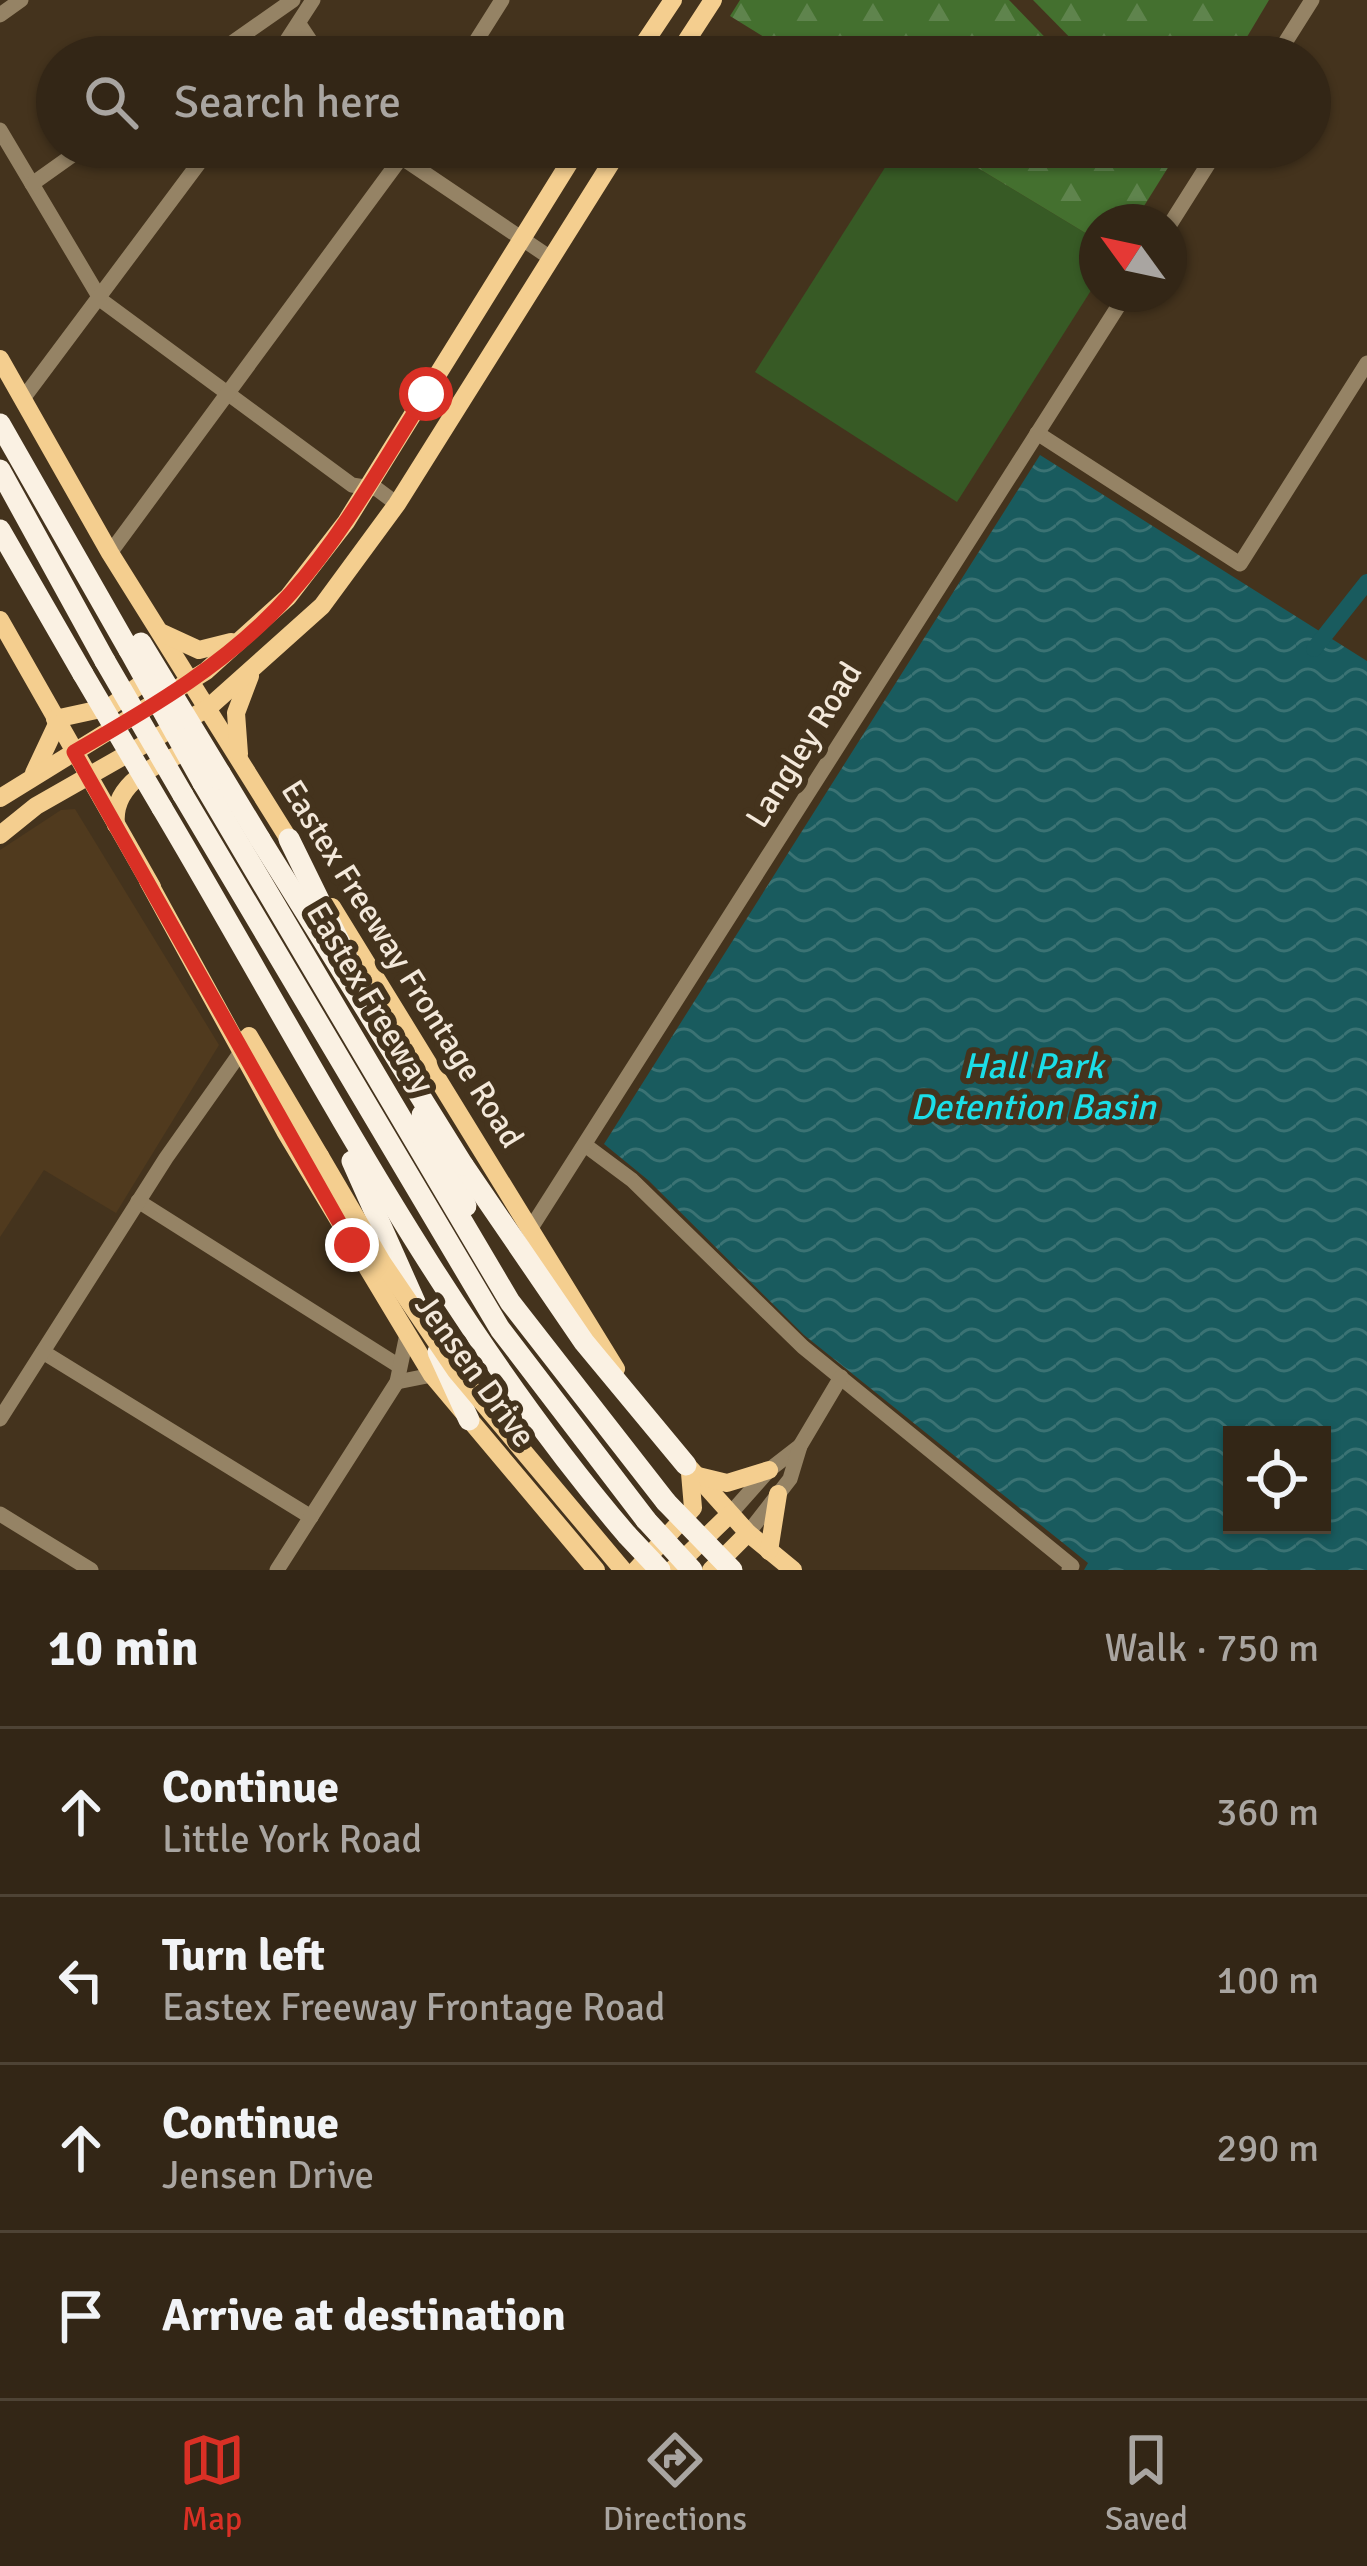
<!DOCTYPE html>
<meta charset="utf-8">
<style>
:root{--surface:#332616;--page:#3b2e1f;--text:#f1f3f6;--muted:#a9a5a1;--line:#4e4335;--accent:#d93025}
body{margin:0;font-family:Signika,sans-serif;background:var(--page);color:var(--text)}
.controls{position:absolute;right:36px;bottom:36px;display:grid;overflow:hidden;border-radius:0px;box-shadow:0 3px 9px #0004}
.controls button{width:108px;height:108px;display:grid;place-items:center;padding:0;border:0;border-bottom:3px solid var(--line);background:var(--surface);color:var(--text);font:60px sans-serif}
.compass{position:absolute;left:1079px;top:204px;width:108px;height:108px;border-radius:50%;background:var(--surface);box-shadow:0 3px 9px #0004;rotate:303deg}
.stop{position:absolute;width:36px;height:36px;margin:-27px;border:9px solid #d93025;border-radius:50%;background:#fff}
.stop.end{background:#d93025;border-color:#fff;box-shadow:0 3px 12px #0008}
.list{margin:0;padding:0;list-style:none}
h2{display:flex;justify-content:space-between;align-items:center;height:156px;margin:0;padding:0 48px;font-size:51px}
h2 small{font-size:39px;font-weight:400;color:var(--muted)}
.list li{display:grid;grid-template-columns:78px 1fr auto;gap:36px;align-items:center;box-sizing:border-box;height:168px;padding:0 48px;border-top:3px solid var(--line)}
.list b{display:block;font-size:45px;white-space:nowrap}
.list p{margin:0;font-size:39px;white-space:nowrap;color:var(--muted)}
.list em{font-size:39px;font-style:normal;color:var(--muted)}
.icon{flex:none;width:66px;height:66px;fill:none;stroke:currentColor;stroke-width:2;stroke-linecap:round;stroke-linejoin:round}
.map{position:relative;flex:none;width:1367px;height:1570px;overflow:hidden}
.search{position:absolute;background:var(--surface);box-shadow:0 3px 9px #0004;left:36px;right:36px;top:36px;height:132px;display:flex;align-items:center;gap:30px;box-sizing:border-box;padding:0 42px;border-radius:66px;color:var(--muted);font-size:45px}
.sheet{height:828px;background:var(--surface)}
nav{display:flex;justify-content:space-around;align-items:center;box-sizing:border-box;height:168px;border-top:3px solid var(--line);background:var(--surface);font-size:33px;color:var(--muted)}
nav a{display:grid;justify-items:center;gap:6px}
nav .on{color:var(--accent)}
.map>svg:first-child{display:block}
.built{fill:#503a1e}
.grass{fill:#375a25}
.forest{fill:url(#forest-firs)}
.water{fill:url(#water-waves);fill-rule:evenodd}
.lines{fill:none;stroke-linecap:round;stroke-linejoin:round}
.river{stroke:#195b5e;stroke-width:16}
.minor{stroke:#958365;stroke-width:15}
.major{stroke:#f4ce8f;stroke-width:18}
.highway{stroke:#faf1e3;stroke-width:21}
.major-bridge{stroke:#f4ce8f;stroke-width:18}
.highway-bridge{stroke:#faf1e3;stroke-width:21}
.route{stroke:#d93025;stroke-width:15}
.labels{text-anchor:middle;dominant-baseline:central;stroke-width:12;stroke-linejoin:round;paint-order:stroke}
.street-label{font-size:33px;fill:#f3e8da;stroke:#44331d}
.water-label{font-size:36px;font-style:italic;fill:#1bdee8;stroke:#44331d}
</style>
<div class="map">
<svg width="1367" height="1570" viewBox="0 0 1367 1570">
<defs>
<pattern id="forest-firs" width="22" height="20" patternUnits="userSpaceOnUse" patternTransform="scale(3)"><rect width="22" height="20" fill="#44702f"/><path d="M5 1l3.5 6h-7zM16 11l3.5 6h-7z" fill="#5f844d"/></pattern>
<pattern id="water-waves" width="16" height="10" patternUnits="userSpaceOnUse" patternTransform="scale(3)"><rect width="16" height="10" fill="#195b5e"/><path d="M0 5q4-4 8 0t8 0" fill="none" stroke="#3b7374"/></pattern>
</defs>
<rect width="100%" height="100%" fill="#44331d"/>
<polygon class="built" points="75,809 219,1045 116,1213 44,1170 0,1237 0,850 61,810"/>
<polygon class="grass" points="898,147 943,147 1097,240 1097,281 957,502 755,372"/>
<g class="forest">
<polygon points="740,0 1009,0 1064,57 796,57 730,16"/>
<polygon points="1033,0 1269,0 1235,57 1089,57"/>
<polygon points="943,147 1151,147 1169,166 1134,222 1097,222 1097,240"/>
</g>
<path class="water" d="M1040 455 1367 661V1570H1084L1088 1563 804 1335 648 1180 604 1144ZM1232 1435H1322V1525H1232Z"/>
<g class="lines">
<polyline class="river" points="1314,649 1367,582"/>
<g class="minor">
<polyline points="0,15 21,0"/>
<polyline points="299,24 321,57"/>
<polyline points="212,57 293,0"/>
<polyline points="276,57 313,0"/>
<polyline points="466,57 502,0"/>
<polyline points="1276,57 1312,0"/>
<polyline points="0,130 101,300 352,485 377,489 397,504"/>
<polyline points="386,147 552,259"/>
<polyline points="32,184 84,147"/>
<polyline points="1169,226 1219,147"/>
<polyline points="22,400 211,147"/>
<polyline points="1037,433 1240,564 1367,363"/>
<polyline points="110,553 409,147"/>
<polyline points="585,1145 632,1180 803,1347 1072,1566 1069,1570"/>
<polyline points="138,1201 399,1366"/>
<polyline points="531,1228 1126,294"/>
<polyline points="43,1352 311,1517"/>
<polyline points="397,1382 432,1375"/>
<polyline points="0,1419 166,1158 243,1049"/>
<polyline points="0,1514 91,1570"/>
<polyline points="730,1514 769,1470 800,1446"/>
<polyline points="748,1533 790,1479 800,1446 841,1377"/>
<polyline points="277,1570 397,1382 407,1334"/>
</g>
<g class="major">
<polyline points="635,57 673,0"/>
<polyline points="676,57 713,0"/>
<polyline points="0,359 110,553 295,849"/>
<polyline points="0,620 152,887"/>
<polyline points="162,633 199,650 231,642"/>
<polyline points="55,719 110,707 156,673"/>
<polyline points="239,754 236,713 250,676"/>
<polyline points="34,773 57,724"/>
<polyline points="0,798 206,671 288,597 346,522 579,147"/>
<path d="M116 825C111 780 162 762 197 747"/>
<polyline points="0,835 36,806 208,708 322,606 397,504 621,147"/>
<polyline points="148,881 285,1131 432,1375 596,1570"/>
<polyline points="332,907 616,1369"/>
<polyline points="249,1036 320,1156"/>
<polyline points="678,1455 748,1533 793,1570"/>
<polyline points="694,1475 727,1483 769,1470"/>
<polyline points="769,1551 778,1494"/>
<polyline points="636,1570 693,1508 690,1473"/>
<polyline points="672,1570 730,1514"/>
<polyline points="711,1570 748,1533"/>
</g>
<g class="highway">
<polyline points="0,424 129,650"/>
<polyline points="0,470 105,661"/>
<polyline points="0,530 83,674"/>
<polyline points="220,773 260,839"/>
<polyline points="203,783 510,1302 666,1502"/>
<polyline points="183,795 500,1329 646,1520"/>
<path d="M162 808C309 1056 439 1315 627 1535"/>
<polyline points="289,839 368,1000"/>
<polyline points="422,1115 466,1206"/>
<polyline points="352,1161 415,1302"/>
<polyline points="463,1165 584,1342 686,1465"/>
<polyline points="438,1352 469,1420"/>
</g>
<polyline class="major-bridge" points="320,1156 382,1262 456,1371 623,1570"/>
<g class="highway-bridge">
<polyline points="141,643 220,773"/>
<polyline points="129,650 203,783"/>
<polyline points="105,661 183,795"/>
<polyline points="83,674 162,808"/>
<polyline points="260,839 463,1165"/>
<polyline points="666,1502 732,1570"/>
<polyline points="646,1520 692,1570"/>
<polyline points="627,1535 660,1570"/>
</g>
</g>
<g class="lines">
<path class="route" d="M352 1245 74 752C151 708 232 661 291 593 344 533 383 462 426 394"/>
</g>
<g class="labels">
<g class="street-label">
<text transform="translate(804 745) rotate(-58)">Langley Road</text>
<text transform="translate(402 964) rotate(58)">Eastex Freeway Frontage Road</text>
<text transform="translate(370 998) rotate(59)">Eastex Freeway</text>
<text transform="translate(475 1371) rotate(54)">Jensen Drive</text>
</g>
<g class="water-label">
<text x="1033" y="1066">Hall Park<tspan x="1033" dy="41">Detention Basin</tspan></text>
</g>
</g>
</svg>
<div class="controls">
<button><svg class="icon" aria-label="locate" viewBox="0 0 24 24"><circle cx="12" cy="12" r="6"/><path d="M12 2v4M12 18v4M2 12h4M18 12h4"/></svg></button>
</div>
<svg class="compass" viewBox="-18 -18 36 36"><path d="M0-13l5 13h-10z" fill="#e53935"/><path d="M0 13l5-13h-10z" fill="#a9a5a1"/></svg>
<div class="stop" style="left:426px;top:394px"></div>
<div class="stop end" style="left:352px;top:1245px"></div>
<div class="search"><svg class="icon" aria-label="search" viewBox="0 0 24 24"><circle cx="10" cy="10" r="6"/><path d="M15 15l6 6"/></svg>Search here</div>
</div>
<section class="sheet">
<h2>10 min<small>Walk · 750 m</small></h2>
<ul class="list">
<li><svg class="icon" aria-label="ahead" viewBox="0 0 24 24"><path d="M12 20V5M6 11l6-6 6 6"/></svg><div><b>Continue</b><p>Little York Road</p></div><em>360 m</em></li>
<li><svg class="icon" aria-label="left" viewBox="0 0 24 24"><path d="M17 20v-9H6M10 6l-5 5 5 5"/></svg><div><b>Turn left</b><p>Eastex Freeway Frontage Road</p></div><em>100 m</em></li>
<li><svg class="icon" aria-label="ahead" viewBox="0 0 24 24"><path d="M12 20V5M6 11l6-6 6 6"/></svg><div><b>Continue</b><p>Jensen Drive</p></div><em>290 m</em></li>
<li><svg class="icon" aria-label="arrive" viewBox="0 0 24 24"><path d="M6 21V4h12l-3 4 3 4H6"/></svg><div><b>Arrive at destination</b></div></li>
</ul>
</section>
<nav>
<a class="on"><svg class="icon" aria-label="map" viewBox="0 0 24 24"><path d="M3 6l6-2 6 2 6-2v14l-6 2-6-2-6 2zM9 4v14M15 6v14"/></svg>Map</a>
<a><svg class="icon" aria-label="directions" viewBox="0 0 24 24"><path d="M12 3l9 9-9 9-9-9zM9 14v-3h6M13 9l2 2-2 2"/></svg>Directions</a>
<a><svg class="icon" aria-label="saved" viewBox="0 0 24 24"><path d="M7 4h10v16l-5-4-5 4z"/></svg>Saved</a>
</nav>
